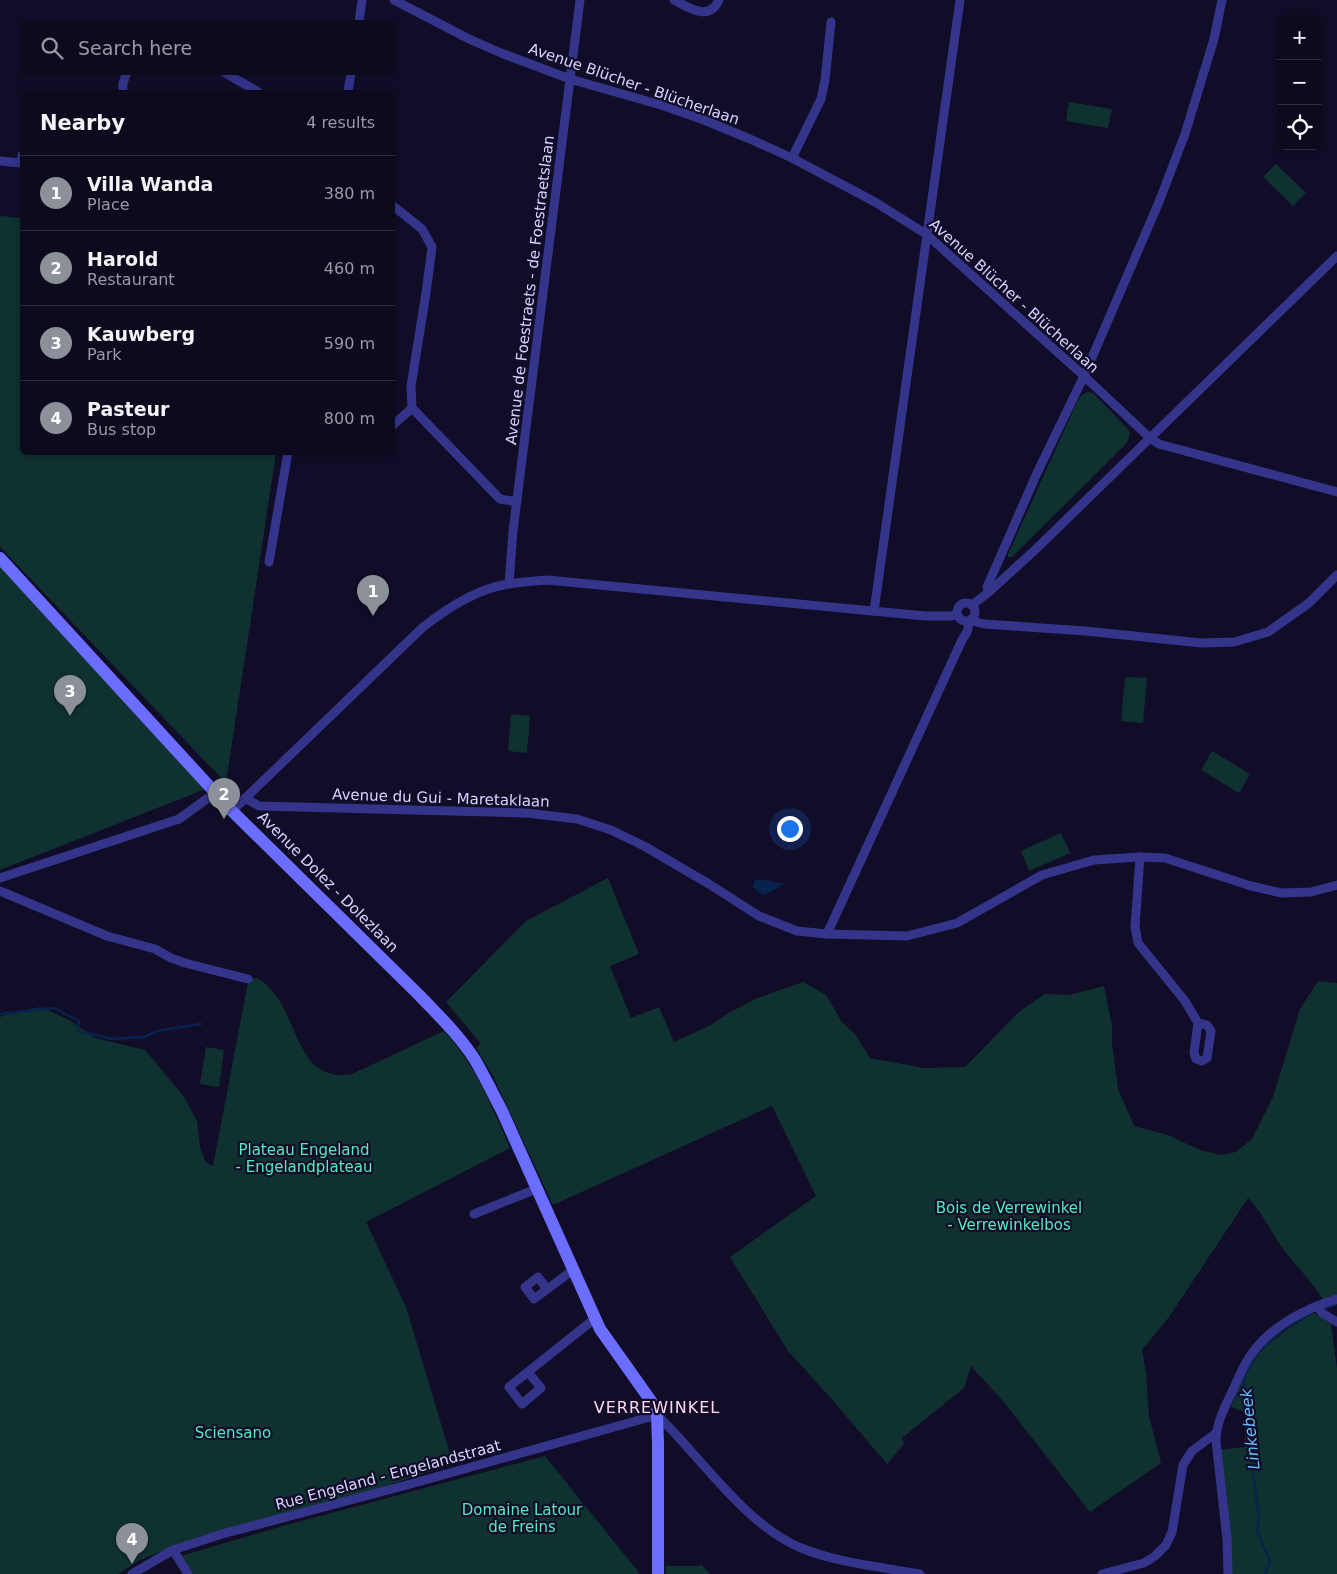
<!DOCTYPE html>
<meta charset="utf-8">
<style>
:root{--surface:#0d0a1e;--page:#161327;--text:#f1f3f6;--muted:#9a9aa4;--line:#2d2b3c;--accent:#8c9099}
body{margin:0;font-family:"DejaVu Sans",sans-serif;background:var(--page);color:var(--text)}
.controls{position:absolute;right:15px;top:15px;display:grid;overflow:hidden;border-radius:8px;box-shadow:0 2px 8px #0003}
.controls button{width:45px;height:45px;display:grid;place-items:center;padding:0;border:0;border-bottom:1px solid var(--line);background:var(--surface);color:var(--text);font:25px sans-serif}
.you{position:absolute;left:789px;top:828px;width:18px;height:18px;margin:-12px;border:4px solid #fff;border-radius:50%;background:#1a73e8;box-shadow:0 0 0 8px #1a73e833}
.badge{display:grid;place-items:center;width:32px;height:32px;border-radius:50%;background:var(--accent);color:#fff;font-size:16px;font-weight:700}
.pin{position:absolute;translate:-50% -41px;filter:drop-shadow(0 1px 2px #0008)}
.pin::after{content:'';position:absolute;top:26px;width:18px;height:15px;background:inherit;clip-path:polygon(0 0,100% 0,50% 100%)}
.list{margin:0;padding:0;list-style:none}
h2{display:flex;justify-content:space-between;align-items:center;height:65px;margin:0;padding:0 20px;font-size:21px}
h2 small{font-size:16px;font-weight:400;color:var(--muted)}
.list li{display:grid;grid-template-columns:32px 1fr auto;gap:15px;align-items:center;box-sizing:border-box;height:75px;padding:0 20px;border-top:1px solid var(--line)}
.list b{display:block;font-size:19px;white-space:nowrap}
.list p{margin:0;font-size:16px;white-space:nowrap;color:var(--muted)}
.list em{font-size:16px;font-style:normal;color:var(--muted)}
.icon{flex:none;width:28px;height:28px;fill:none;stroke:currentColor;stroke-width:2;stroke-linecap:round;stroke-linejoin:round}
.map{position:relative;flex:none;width:1337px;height:1574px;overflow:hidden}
.search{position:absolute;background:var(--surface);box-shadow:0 2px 8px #0003;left:20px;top:20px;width:375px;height:55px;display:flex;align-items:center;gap:12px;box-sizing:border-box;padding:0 18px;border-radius:8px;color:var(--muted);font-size:19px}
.panel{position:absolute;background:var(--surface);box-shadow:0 2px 8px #0003;left:20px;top:90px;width:375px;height:365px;border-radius:8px}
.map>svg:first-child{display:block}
.green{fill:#0f3230}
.water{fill:#07234d}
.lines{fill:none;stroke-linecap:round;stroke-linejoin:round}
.stream{stroke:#07234d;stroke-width:2.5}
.street{stroke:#34348b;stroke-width:9}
.secondary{stroke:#6b6dff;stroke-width:12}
.labels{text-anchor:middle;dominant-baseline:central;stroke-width:4.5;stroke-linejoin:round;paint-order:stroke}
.street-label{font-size:15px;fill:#d7d4ff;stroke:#110d28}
.park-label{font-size:15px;fill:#54ebbf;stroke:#110d28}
.neighbourhood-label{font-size:16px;letter-spacing:1px;fill:#ffd6f2;stroke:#110d28}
.water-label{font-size:16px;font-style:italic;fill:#62bcff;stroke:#110d28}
</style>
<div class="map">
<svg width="1337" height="1574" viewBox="0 0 1337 1574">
<rect width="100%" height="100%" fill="#110d28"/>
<g class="green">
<polygon points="1069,102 1112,109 1108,128 1066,121"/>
<polygon points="1276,164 1306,193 1293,206 1263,177"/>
<polygon points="0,216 22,218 22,452 276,453 226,783 0,547"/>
<path d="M1088 392 1093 393 1128 429C1131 435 1129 438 1126 444L1012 557H1008V554L1078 400 1082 395Z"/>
<polygon points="0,563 208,788 0,870"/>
<polygon points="1125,677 1147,678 1143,723 1121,721"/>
<polygon points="511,714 530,716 527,753 508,751"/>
<polygon points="1212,751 1250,774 1239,793 1201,770"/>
<polygon points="1061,833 1070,853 1029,871 1021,851"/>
<path d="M608 878 639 954 610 966 631 1018 659 1007 674 1042 711 1025 727 1014 755 999 803 982 826 995 842 1022 855 1034 870 1058 924 1068 965 1067 1019 1012 1045 994 1069 995 1104 986 1112 1026V1043L1118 1089 1134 1126 1168 1135 1200 1150 1221 1155 1236 1152 1252 1139 1273 1097 1300 1009 1318 981 1337 983V1297L1324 1301C1312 1281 1295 1265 1281 1246 1270 1230 1262 1212 1248 1198L1169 1317 1142 1350 1146 1373 1149 1416 1161 1463 1090 1512 1003 1401 971 1366 964 1388 902 1438 904 1444 887 1464 830 1397 788 1351 730 1257 816 1196 772 1106 553 1205 493 1076 476 1048 481 1044 446 1002 526 921Z"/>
<path d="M249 977C252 978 257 978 260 980 300 1004 291 1085 352 1074L444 1031C477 1067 491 1105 510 1148L366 1222 406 1307 453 1464 374 1490 173 1547 140 1560 118 1574H0V1017L10 1013 41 1007 69 1020 95 1038 145 1050 184 1097 197 1121 200 1147 206 1163 213 1166Z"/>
<polygon points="206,1047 224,1050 219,1087 200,1084"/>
<path d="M1314 1313 1331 1324 1337 1369V1574H1231L1219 1450 1245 1447V1412L1231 1407C1238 1390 1248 1365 1260 1352 1276 1336 1295 1324 1314 1313Z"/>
<polygon points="545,1456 640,1574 193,1574 181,1556 279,1527"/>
<polygon points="701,1564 710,1574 666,1574 665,1566 699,1566"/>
</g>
<polygon class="water" points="760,879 780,883 787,882 765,895 758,892 753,887 754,881"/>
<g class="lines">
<g class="stream">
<polyline points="0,1014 54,1008 79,1021 78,1031 112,1039 144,1037 157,1031 201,1024"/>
<polyline points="1324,1309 1337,1304"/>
<polyline points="1265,1574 1270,1562 1257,1530 1259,1518 1252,1464 1244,1377 1257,1353 1281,1331 1310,1314"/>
</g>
<g class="street">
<polyline points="394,0 469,39 501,53 570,79 661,105 704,120 750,139 792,158 875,202 926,234 1084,376 1150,438 1159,444 1337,492"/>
<path d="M674 0C690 8 709 22 719 0"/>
<polyline points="359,22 362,0"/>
<polyline points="224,72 258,92"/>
<polyline points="123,92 123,83 127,72"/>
<polyline points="348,92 351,72"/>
<polyline points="792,158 821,99 825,80 831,22"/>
<polyline points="0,161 21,163 22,155"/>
<polyline points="392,205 422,229 432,247 426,293 411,386 412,408 500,499 517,502"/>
<polyline points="392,426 412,408"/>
<polyline points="269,562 288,452"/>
<polyline points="509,584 513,531 580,0"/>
<polyline points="989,592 987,587 1037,473 1084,376 1159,202 1185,134 1214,39 1222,0"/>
<circle cx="966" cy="612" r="9"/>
<polyline points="972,605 989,592 1036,549 1337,256"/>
<polyline points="874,611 960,0"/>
<polyline points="971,619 976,622 984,624 1086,631 1201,643 1234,642 1268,632 1309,603 1337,575"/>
<polyline points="245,798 259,806 527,813 577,819 611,830 644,846 709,884 759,916 797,931 827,934 907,936 957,923 1042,875 1094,860 1140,857 1165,858 1251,886 1282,893 1311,892 1337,885"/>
<path d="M232 811 422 628C447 608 476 589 508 584 521 582 534 581 547 580L925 616H951L957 614"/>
<polyline points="1140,857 1135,927 1138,943 1185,1001 1198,1023 1194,1053 1196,1059 1202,1061 1207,1058 1211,1031 1207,1025 1198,1023"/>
<polyline points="0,878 179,819 208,798 215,792"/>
<polyline points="0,891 107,936 155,949 171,958 185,963 248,979"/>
<polyline points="827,934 962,640 967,632 970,620"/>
<polyline points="474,1214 536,1189"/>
<polyline points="547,1289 538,1277 525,1287 534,1299 573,1270"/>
<polyline points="1317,1306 1322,1313 1337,1322"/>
<polyline points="528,1372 541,1388 522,1404 509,1387 588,1324 595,1319"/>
<polyline points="173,1550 188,1574"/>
<path d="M132 1574 173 1550 222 1534 407 1485 657 1415C700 1456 745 1525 801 1548 838 1563 881 1567 920 1574"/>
<polyline points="1102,1574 1144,1563 1155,1556 1166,1545 1172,1532 1183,1465 1192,1451 1216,1433"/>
<path d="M1228 1574 1227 1539 1216 1441C1216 1424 1224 1409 1231 1394 1238 1380 1243 1364 1253 1352 1272 1326 1306 1308 1337 1299"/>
</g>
<path class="secondary" d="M0 558 232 811 420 996C439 1016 460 1036 475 1060 485 1077 493 1094 502 1111L600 1329 651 1401 657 1415 658 1444V1574"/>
</g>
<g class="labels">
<g class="street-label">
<text transform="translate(634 84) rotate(19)">Avenue Blücher - Blücherlaan</text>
<text transform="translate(530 290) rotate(-83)">Avenue de Foestraets - de Foestraetslaan</text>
<text transform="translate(1014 296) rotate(42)">Avenue Blücher - Blücherlaan</text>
<text transform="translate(441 798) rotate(2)">Avenue du Gui - Maretaklaan</text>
<text transform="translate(328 882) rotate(45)">Avenue Dolez - Dolezlaan</text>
<text transform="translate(388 1475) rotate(-15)">Rue Engeland - Engelandstraat</text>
</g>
<g class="park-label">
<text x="304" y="1150">Plateau Engeland<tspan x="304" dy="17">- Engelandplateau</tspan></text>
<text x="1009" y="1208">Bois de Verrewinkel<tspan x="1009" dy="17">- Verrewinkelbos</tspan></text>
<text x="233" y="1433">Sciensano</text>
<text x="522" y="1510">Domaine Latour<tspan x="522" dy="17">de Freins</tspan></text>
</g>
<g class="neighbourhood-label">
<text x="657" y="1407">VERREWINKEL</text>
</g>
<g class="water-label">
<text transform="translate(1250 1429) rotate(-96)">Linkebeek</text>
</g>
</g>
</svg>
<div class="controls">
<button>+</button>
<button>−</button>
<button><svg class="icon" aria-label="locate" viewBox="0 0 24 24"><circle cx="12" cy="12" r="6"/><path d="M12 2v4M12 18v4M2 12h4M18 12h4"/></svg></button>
</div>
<div class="you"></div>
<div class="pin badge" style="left:373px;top:616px">1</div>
<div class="pin badge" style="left:224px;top:819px">2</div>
<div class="pin badge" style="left:70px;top:716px">3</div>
<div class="pin badge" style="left:132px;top:1564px">4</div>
<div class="search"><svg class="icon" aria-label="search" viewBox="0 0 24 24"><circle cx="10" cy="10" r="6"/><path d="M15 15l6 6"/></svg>Search here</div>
<section class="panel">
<h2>Nearby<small>4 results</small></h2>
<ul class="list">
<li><span class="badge">1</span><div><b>Villa Wanda</b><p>Place</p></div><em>380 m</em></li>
<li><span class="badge">2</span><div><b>Harold</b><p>Restaurant</p></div><em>460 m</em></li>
<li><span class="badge">3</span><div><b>Kauwberg</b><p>Park</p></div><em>590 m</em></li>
<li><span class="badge">4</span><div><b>Pasteur</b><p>Bus stop</p></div><em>800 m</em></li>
</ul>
</section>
</div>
